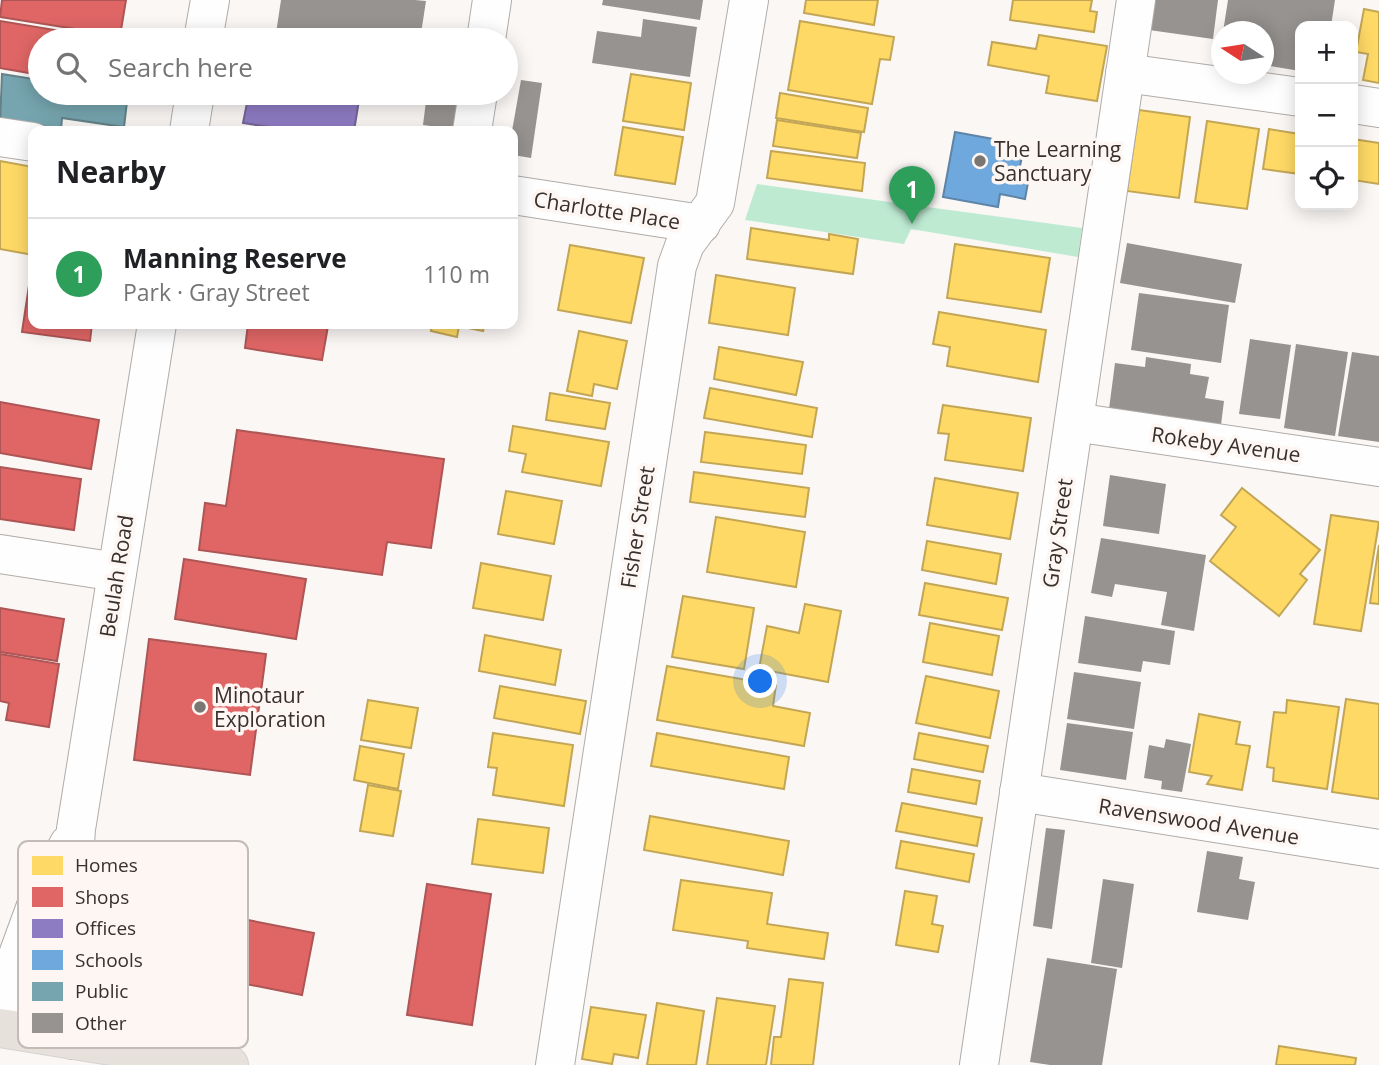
<!DOCTYPE html>
<meta charset="utf-8">
<style>
:root{--surface:#fff;--page:#f6f6f6;--text:#202124;--muted:#757577;--line:#e0e0e0;--accent:#0b8043}
body{margin:0;font-family:"Open Sans",sans-serif;background:var(--page);color:var(--text)}
.controls{position:absolute;right:21px;top:21px;display:grid;overflow:hidden;border-radius:14px;box-shadow:0 4px 18px #0003}
.controls button{width:63px;height:63px;display:grid;place-items:center;padding:0;border:0;border-bottom:2px solid var(--line);background:var(--surface);color:var(--text);font:35px sans-serif}
.compass{position:absolute;left:1211px;top:21px;width:63px;height:63px;border-radius:50%;background:var(--surface);box-shadow:0 4px 18px #0003;rotate:282deg}
.you{position:absolute;left:761px;top:682px;width:24px;height:24px;margin:-18px;border:5px solid #fff;border-radius:50%;background:#1a73e8;box-shadow:0 0 0 10px #1a73e833}
.badge{display:grid;place-items:center;width:46px;height:46px;border-radius:50%;background:var(--accent);color:#fff;font-size:23px;font-weight:700}
.pin{position:absolute;translate:-50% -58px;filter:drop-shadow(0 2px 4px #0008)}
.pin::after{content:'';position:absolute;top:37px;width:24px;height:21px;background:inherit;clip-path:polygon(0 0,100% 0,50% 100%)}
.list{margin:0;padding:0;list-style:none}
h2{display:flex;justify-content:space-between;align-items:center;height:91px;margin:0;padding:0 28px;font-size:30px}
h2 small{font-size:23px;font-weight:400;color:var(--muted)}
.list li{display:grid;grid-template-columns:46px 1fr auto;gap:21px;align-items:center;box-sizing:border-box;height:112px;padding:0 28px;border-top:2px solid var(--line)}
.list b{display:block;font-size:26px;white-space:nowrap}
.list p{margin:0;font-size:23px;white-space:nowrap;color:var(--muted)}
.list em{font-size:23px;font-style:normal;color:var(--muted)}
.icon{flex:none;width:38px;height:38px;fill:none;stroke:currentColor;stroke-width:2;stroke-linecap:round;stroke-linejoin:round}
.map{position:relative;flex:none;width:1379px;height:1065px;overflow:hidden}
.search{position:absolute;background:var(--surface);box-shadow:0 4px 18px #0003;left:28px;top:28px;width:490px;height:77px;display:flex;align-items:center;gap:18px;box-sizing:border-box;padding:0 24px;border-radius:38px;color:var(--muted);font-size:26px}
.panel{position:absolute;background:var(--surface);box-shadow:0 4px 18px #0003;left:28px;top:126px;width:490px;height:203px;border-radius:14px}
.map>svg:first-child{display:block}
.green{fill:#beead2}
.homes{fill:#ffd966;stroke:#c3a655;stroke-width:2}
.shops{fill:#e06666;stroke:#ad5655;stroke-width:2}
.offices{fill:#8e7cc3;stroke:#746596;stroke-width:2}
.schools{fill:#6fa8dc;stroke:#5e84a7;stroke-width:2}
.public{fill:#76a5af;stroke:#638288;stroke-width:2}
.building{fill:#979390}
.lines{fill:none;stroke-linecap:round;stroke-linejoin:round}
.minor-casing{stroke:#b0aca9;stroke-width:40}
.major-casing{stroke:#d5d2d1;stroke-width:40}
.minor{stroke:#fefefe;stroke-width:38}
.major{stroke:#e7e1dc;stroke-width:38}
.poi-dot{fill:#7b7672;stroke:#fdf6f2;stroke-width:2.5}
.labels{text-anchor:middle;dominant-baseline:central;stroke-width:7;stroke-linejoin:round;paint-order:stroke}
.poi-label{font-size:21px;fill:#37302c;stroke:#fdf6f2;text-anchor:start}
.street-label{font-size:21px;fill:#37302c;stroke:#fdf6f2}
.key{fill:#fdf6f2;stroke:#c2bbb7;stroke-width:2}
.key-label{font-size:19px;fill:#37302c}
</style>
<div class="map">
<svg width="1379" height="1065" viewBox="0 0 1379 1065">
<rect width="100%" height="100%" fill="#faf7f5"/>
<polygon class="green" points="757,184 1082,228 1078,257 911,229 904,244 745,220"/>
<g class="homes">
<polygon points="806,0 878,0 874,25 804,13"/>
<polygon points="1013,0 1092,0 1090,11 1097,12 1094,32 1010,20"/>
<polygon points="1364,9 1379,12 1379,83 1363,80 1368,54 1356,52"/>
<polygon points="800,21 894,37 890,60 880,59 872,104 788,90"/>
<polygon points="1039,35 1107,46 1097,101 1046,93 1049,76 988,65 992,42 1036,49"/>
<polygon points="631,74 691,83 684,130 623,121"/>
<polygon points="780,93 868,108 864,132 776,118"/>
<polygon points="1139,110 1190,117 1179,198 1127,191"/>
<polygon points="777,120 861,133 857,158 773,146"/>
<polygon points="1207,121 1259,129 1247,209 1195,202"/>
<polygon points="623,127 683,137 675,184 615,175"/>
<polygon points="1269,129 1300,134 1300,174 1263,169"/>
<polygon points="1353,139 1379,143 1379,184 1353,180"/>
<polygon points="771,151 865,163 862,191 767,178"/>
<polygon points="0,161 33,167 33,255 0,249"/>
<polygon points="751,228 829,240 829,234 858,239 853,274 747,259"/>
<polygon points="955,244 1050,258 1041,312 947,298"/>
<polygon points="570,245 644,258 631,323 558,310"/>
<polygon points="716,275 795,288 788,335 709,323"/>
<polygon points="939,312 1046,330 1038,382 947,366 950,347 933,344"/>
<polygon points="432,324 485,324 483,331 459,326 457,337 431,331"/>
<polygon points="579,331 627,341 617,389 594,384 592,396 567,391"/>
<polygon points="719,347 803,362 796,395 714,379"/>
<polygon points="710,388 817,408 812,437 704,418"/>
<polygon points="550,393 610,403 605,429 546,420"/>
<polygon points="943,405 1031,418 1023,471 945,460 949,434 938,433"/>
<polygon points="513,426 609,442 601,486 522,472 526,454 509,451"/>
<polygon points="705,432 806,445 802,474 701,462"/>
<polygon points="694,472 809,488 805,517 690,502"/>
<polygon points="935,478 1018,493 1010,539 927,525"/>
<polygon points="1242,488 1320,550 1300,574 1307,580 1279,616 1210,561 1236,527 1221,515"/>
<polygon points="506,491 562,501 554,544 498,534"/>
<polygon points="1331,515 1379,522 1361,631 1314,624"/>
<polygon points="716,517 805,532 796,587 707,572"/>
<polygon points="927,541 1001,554 996,584 922,570"/>
<polygon points="1379,545 1379,604 1370,603"/>
<polygon points="481,563 551,576 543,620 473,608"/>
<polygon points="925,583 1008,598 1002,630 919,615"/>
<polygon points="683,596 754,608 744,669 672,657"/>
<polygon points="805,604 841,611 828,682 759,669 767,626 799,633"/>
<polygon points="930,623 999,636 992,675 923,662"/>
<polygon points="485,635 561,650 555,685 479,671"/>
<polygon points="667,666 776,685 773,706 810,713 804,746 657,720"/>
<polygon points="926,676 999,691 990,738 916,723"/>
<polygon points="500,686 586,701 580,734 494,718"/>
<polygon points="1346,699 1379,704 1379,799 1332,792"/>
<polygon points="368,700 418,708 411,748 361,740"/>
<polygon points="1287,700 1339,707 1327,789 1273,781 1274,768 1267,767 1274,712 1286,713"/>
<polygon points="1199,714 1240,722 1236,744 1250,746 1242,790 1207,784 1212,776 1189,772"/>
<polygon points="493,733 573,745 564,806 493,795 497,768 488,767"/>
<polygon points="657,733 789,757 784,789 651,766"/>
<polygon points="919,733 988,746 983,772 914,759"/>
<polygon points="360,746 404,754 398,789 354,780"/>
<polygon points="912,769 980,781 976,804 908,792"/>
<polygon points="368,785 401,791 393,836 360,831"/>
<polygon points="902,803 982,818 977,846 896,831"/>
<polygon points="650,816 789,841 783,875 644,850"/>
<polygon points="478,819 549,828 543,873 472,864"/>
<polygon points="901,841 974,854 969,882 896,868"/>
<polygon points="681,880 772,893 767,924 828,933 824,959 747,948 748,941 673,930"/>
<polygon points="905,891 937,896 932,924 943,926 938,952 896,945"/>
<polygon points="789,979 823,983 813,1065 771,1065 774,1037 781,1037"/>
<polygon points="717,998 775,1006 766,1065 707,1065"/>
<polygon points="657,1003 704,1011 696,1065 647,1065"/>
<polygon points="591,1007 646,1015 638,1058 614,1054 612,1064 582,1059"/>
<polygon points="1279,1046 1356,1058 1355,1065 1276,1065"/>
</g>
<g class="shops">
<polygon points="2,0 126,0 120,36 0,17"/>
<polygon points="0,21 67,32 66,40 40,40 40,75 0,68"/>
<polygon points="33,259 33,324 92,324 90,341 22,332"/>
<polygon points="248,324 311,324 328,326 322,360 245,348"/>
<polygon points="0,402 99,420 91,469 0,453"/>
<polygon points="237,430 444,459 431,548 387,542 382,575 199,550 205,503 226,506"/>
<polygon points="0,467 81,479 74,530 0,519"/>
<polygon points="184,559 306,579 296,639 175,619"/>
<polygon points="0,608 64,619 57,661 0,652"/>
<polygon points="149,639 266,654 250,775 134,760"/>
<polygon points="0,654 59,664 49,727 6,720 9,703 0,701"/>
<polygon points="427,884 491,894 472,1025 407,1015"/>
<polygon points="248,920 314,933 302,995 236,982"/>
</g>
<polygon class="offices" points="249,93 360,94 354,131 296,131 243,123"/>
<polygon class="schools" points="955,132 1004,141 1002,144 1024,148 1018,175 1029,177 1025,199 1000,194 998,207 943,197"/>
<g class="public">
<polygon points="2,74 40,80 40,93 128,93 124,127 62,118 61,130 0,122"/>
<polygon points="352,93 413,93 411,101"/>
</g>
<g class="building">
<polygon points="281,0 415,0 426,1 420,40 275,40"/>
<polygon points="603,0 703,0 700,20 602,5"/>
<polygon points="1153,0 1218,0 1213,39 1149,30"/>
<polygon points="1228,0 1335,0 1331,26 1300,26 1300,71 1264,65 1264,32 1223,32"/>
<polygon points="643,19 697,27 690,77 592,63 597,31 641,37"/>
<polygon points="521,80 542,83 531,158 513,155 512,131"/>
<polygon points="427,93 465,93 459,130 423,125"/>
<polygon points="1127,243 1242,264 1235,303 1120,283"/>
<polygon points="1139,293 1229,305 1221,363 1131,350"/>
<polygon points="1250,339 1291,345 1280,419 1239,414"/>
<polygon points="1296,344 1348,352 1335,436 1284,428"/>
<polygon points="1352,352 1379,356 1379,442 1338,436"/>
<polygon points="1146,357 1191,364 1190,374 1209,377 1205,398 1224,401 1221,425 1109,409 1115,363 1145,367"/>
<polygon points="1110,475 1166,484 1159,534 1103,526"/>
<polygon points="1101,538 1206,555 1194,631 1161,625 1167,592 1115,584 1112,597 1091,593"/>
<polygon points="1085,616 1175,631 1170,665 1143,661 1141,672 1078,663"/>
<polygon points="1074,672 1141,682 1134,729 1067,719"/>
<polygon points="1067,723 1133,732 1126,780 1060,770"/>
<polygon points="1166,739 1191,744 1182,792 1161,789 1162,781 1144,778 1149,745 1164,748"/>
<polygon points="1046,828 1065,830 1052,929 1033,926"/>
<polygon points="1207,851 1243,857 1239,879 1255,882 1248,920 1197,912"/>
<polygon points="1103,879 1134,884 1122,968 1091,963"/>
<polygon points="1047,958 1117,969 1102,1065 1050,1065 1030,1062"/>
</g>
<g class="lines">
<g class="minor-casing">
<g id="minor">
<polyline points="203,40 210,0"/>
<polyline points="486,40 492,0"/>
<polyline points="1125,73 1300,97"/>
<polyline points="1353,104 1379,108"/>
<polyline points="189,131 195,93"/>
<polyline points="472,131 478,93"/>
<polyline points="0,137 33,142"/>
<polyline points="513,195 701,224"/>
<polyline points="1074,422 1379,467"/>
<polyline points="0,554 117,572"/>
<polyline points="1019,792 1379,849"/>
<polyline points="0,1004 36,906 69,844"/>
<polyline points="73,1040 65,992 76,829 157,324"/>
<polyline points="555,1065 677,266 685,244 715,203 749,0"/>
<polyline points="979,1065 1136,0"/>
</g>
</g>
<g class="major-casing">
<polyline id="major" points="0,1028 229,1065"/>
</g>
<use href="#minor" class="minor"/>
<use href="#major" class="major"/>
</g>
<g class="poi-dot">
<circle cx="980" cy="161" r="7"/>
<circle cx="200" cy="707" r="7"/>
</g>
<g class="labels">
<g class="poi-label">
<text x="994" y="149">The Learning<tspan x="994" dy="24">Sanctuary</tspan></text>
<text x="214" y="695">Minotaur<tspan x="214" dy="24">Exploration</tspan></text>
</g>
<g class="street-label">
<text transform="translate(607 210) rotate(9)">Charlotte Place</text>
<text transform="translate(1226 444) rotate(8)">Rokeby Avenue</text>
<text transform="translate(637 527) rotate(-81)">Fisher Street</text>
<text transform="translate(1057 533) rotate(-82)">Gray Street</text>
<text transform="translate(116 576) rotate(-81)">Beulah Road</text>
<text transform="translate(1199 821) rotate(9)">Ravenswood Avenue</text>
</g>
</g>
<rect x="18" y="841" width="230" height="207" rx="10" class="key"/>
<rect x="32" y="856" width="31" height="19" fill="#ffd966"/>
<rect x="32" y="887" width="31" height="20" fill="#e06666"/>
<rect x="32" y="919" width="31" height="19" fill="#8e7cc3"/>
<rect x="32" y="950" width="31" height="20" fill="#6fa8dc"/>
<rect x="32" y="982" width="31" height="19" fill="#76a5af"/>
<rect x="32" y="1013" width="31" height="20" fill="#979390"/>
<g class="key-label">
<text x="75" y="872">Homes</text>
<text x="75" y="904">Shops</text>
<text x="75" y="935">Offices</text>
<text x="75" y="967">Schools</text>
<text x="75" y="998">Public</text>
<text x="75" y="1030">Other</text>
</g>
</svg>
<div class="controls">
<button>+</button>
<button>−</button>
<button><svg class="icon" aria-label="locate" viewBox="0 0 24 24"><circle cx="12" cy="12" r="6"/><path d="M12 2v4M12 18v4M2 12h4M18 12h4"/></svg></button>
</div>
<svg class="compass" viewBox="-18 -18 36 36"><path d="M0-13l5 13h-10z" fill="#e53935"/><path d="M0 13l5-13h-10z" fill="#757577"/></svg>
<div class="you"></div>
<div class="pin badge" style="left:912px;top:224px;background:#2e9e5b">1</div>
<div class="search"><svg class="icon" aria-label="search" viewBox="0 0 24 24"><circle cx="10" cy="10" r="6"/><path d="M15 15l6 6"/></svg>Search here</div>
<section class="panel">
<h2>Nearby<small></small></h2>
<ul class="list">
<li><span class="badge" style="background:#2e9e5b">1</span><div><b>Manning Reserve</b><p>Park · Gray Street</p></div><em>110 m</em></li>
</ul>
</section>
</div>
